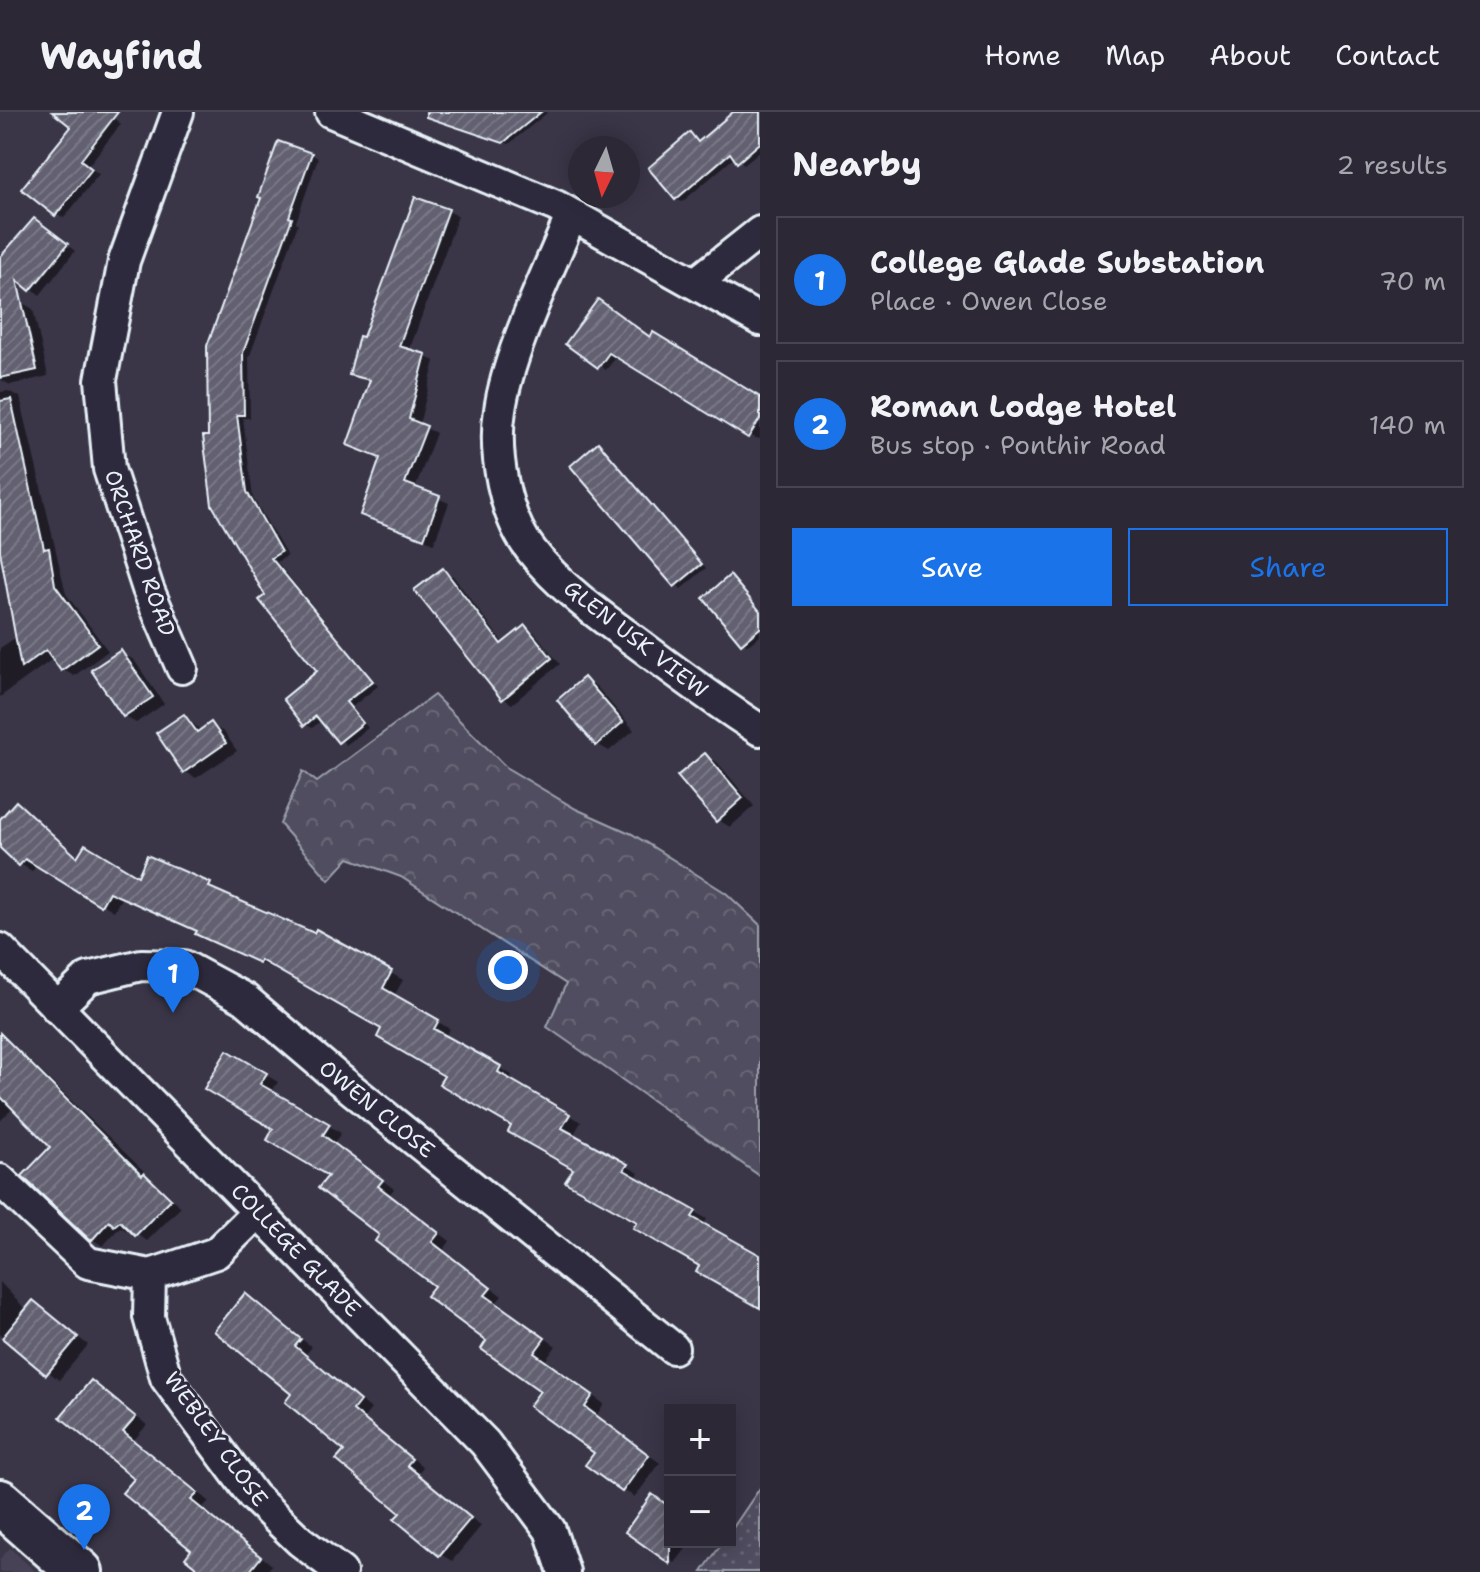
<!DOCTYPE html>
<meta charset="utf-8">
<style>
:root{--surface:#2c2836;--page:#34303e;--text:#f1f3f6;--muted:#a6a6ad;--line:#484451;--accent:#1a73e8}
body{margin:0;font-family:"Shantell Sans",sans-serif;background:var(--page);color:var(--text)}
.controls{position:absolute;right:24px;bottom:24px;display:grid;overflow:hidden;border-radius:0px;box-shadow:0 4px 20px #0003}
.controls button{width:72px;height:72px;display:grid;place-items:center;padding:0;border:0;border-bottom:2px solid var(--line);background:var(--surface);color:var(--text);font:40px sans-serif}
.compass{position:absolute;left:568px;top:24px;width:72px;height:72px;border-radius:50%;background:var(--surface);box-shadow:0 4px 20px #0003;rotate:185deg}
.you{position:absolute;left:508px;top:858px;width:28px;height:28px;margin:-20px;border:6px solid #fff;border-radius:50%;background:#1a73e8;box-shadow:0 0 0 12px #1a73e833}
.badge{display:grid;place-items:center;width:52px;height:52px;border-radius:50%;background:var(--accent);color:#fff;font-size:26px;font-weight:700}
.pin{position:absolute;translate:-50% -66px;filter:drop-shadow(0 2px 4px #0008)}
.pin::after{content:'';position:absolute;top:42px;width:28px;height:24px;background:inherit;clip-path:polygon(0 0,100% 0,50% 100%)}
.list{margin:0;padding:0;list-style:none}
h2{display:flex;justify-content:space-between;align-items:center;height:104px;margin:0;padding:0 32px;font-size:34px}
h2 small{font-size:26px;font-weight:400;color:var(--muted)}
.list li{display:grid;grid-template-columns:52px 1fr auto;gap:24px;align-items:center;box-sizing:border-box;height:128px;margin:0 16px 16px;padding:0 16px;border:2px solid var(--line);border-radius:0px}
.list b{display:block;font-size:30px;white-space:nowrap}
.list p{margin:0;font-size:26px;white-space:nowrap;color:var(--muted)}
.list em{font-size:26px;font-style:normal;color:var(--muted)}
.actions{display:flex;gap:16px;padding:24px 32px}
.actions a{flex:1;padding:18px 0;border:2px solid var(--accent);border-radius:0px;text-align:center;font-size:28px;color:var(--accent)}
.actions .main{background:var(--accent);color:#fff}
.map{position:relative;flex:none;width:760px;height:1460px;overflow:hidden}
header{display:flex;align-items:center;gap:48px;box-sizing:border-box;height:112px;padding:0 40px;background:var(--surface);border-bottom:2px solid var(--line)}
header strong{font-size:38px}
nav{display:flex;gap:44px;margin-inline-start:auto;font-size:28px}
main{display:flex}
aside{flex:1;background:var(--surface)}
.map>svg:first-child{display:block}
.built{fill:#464354}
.grass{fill:url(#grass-dots);stroke:#9ca0ac;stroke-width:2}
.forest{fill:url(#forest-crowns);stroke:#9ca0ac;stroke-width:2}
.shadow{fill:#0007}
.building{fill:url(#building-hatch);stroke:#e8f1f8;stroke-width:2}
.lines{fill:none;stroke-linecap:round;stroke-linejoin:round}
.minor-casing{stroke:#e8f1f8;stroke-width:36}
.secondary-casing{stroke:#e8f1f8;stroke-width:50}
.minor{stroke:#2f2a3d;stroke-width:30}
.secondary{stroke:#2f2a3d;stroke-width:44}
.labels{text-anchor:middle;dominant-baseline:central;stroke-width:6;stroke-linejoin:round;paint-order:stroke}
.street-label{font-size:22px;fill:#e8f1f8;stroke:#2f2a3d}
</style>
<header>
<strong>Wayfind</strong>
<nav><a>Home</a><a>Map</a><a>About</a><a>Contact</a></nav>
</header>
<main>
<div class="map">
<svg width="760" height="1460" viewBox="0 0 760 1460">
<defs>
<pattern id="grass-dots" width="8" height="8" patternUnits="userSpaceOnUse" patternTransform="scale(2)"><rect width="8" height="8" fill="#504e5f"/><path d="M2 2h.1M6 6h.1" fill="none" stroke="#696877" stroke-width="1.8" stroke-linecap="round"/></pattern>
<pattern id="forest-crowns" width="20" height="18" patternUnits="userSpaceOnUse" patternTransform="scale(2)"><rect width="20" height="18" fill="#504e5f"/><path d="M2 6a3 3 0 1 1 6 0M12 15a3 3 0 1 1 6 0" fill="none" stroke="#696877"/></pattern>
<pattern id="building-hatch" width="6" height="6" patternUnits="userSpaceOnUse" patternTransform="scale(2)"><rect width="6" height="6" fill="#636171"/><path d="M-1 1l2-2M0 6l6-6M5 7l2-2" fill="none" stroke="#797886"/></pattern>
</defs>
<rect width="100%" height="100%" fill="#3a3648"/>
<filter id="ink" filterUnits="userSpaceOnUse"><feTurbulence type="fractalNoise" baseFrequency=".0125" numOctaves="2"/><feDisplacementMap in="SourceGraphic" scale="16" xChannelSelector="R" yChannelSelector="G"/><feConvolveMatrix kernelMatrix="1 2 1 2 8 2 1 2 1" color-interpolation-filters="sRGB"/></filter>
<g filter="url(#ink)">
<polygon class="built" points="10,1436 36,1460 0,1460 0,1447"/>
<polygon class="grass" points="760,1376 760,1460 702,1460 723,1430 730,1430 730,1420"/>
<polygon class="forest" points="434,583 507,656 576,697 632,722 726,781 760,813 760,1064 547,915 566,872 401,765 349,746 329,768 280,712 303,659 317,670"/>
<g class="shadow">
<polygon points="75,0 106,0 121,12 88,54 99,62 64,106 56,102"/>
<polygon points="479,0 548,0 509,32 466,18"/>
<polygon points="739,0 760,0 760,39 744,52 735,45 682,90 676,87 690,23 700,31"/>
<polygon points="311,42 318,46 296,110 298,112 249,246 250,306 243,306 253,386 287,444 277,450 378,574 352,595 368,616 346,633 322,608 312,616 305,612 320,560 268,484 210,326"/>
<polygon points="448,99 458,104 409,239 435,249 419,313 436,321 415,377 449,391 434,431 362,402 382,347 349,333 372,270 352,262 365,228"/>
<polygon points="35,108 75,139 40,183 0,152"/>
<polygon points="21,190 33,197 48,264 10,273 0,267 0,195"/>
<polygon points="651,227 760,286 760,327 749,324 617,244 606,258 568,232"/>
<polygon points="8,279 20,285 66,482 108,539 74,564 62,557 54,546 0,585 0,536 18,524 0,419 0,280"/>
<polygon points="598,333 706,456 681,477 573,354"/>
<polygon points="443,458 453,464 504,532 525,515 534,520 560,552 512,592 503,586"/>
<polygon points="731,465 760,497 760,524 748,533 743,530"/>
<polygon points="122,541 134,548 164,592 136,611 124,604"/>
<polygon points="584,567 596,574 634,618 609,639 597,632"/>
<polygon points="184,604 202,619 211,613 224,620 237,639 196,666 184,659"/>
<polygon points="705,643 717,650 754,694 730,715 718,708"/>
<polygon points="17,692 79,745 139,766 210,773 221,782 315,823 317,819 403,868 394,884 450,917 445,925 512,963 509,969 581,1010 573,1024 639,1061 635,1067 707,1107 703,1113 760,1145 760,1194 639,1110 576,1056 384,916 272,853 271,856 210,829 199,819 122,785 114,799 38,753 32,759 20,752 0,733 0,710"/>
<polygon points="16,939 27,946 181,1095 147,1129 130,1116 127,1119 120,1115 103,1134 92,1127 53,1035 14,995 0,1009 0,956"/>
<polygon points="227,940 278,970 271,980 341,1021 334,1031 394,1077 389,1083 450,1129 443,1139 502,1184 496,1191 556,1234 545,1249 604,1292 596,1304 660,1351 635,1385 623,1378 597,1341 543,1279 382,1123 331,1063 276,1016"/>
<polygon points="0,1170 27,1199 34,1191 88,1233 59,1268 0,1222"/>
<polygon points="245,1184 312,1235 306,1242 371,1297 364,1306 423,1355 418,1361 481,1414 452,1449 440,1442 294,1282"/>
<polygon points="92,1270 147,1313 134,1328 209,1389 202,1396 272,1453 266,1460 205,1460 194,1438 137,1367"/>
<polygon points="670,1396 670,1430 691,1430 675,1451 663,1444"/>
</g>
<g class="building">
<polygon points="52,0 118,0 81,48 92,57 55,104 21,77 71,15"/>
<polygon points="426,0 541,0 503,31 426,5"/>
<polygon points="733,0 760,0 760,31 737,51 730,41 675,88 648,56 690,20 698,30"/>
<polygon points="278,29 312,41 289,105 292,106 243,241 244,303 237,303 247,380 281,440 271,446 373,569 346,590 363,611 338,631 316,604 304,614 283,587 317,559 259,488 265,483 212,393 203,324 208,324 207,234 261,86 258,85"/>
<polygon points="415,85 449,97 399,234 426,242 409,307 427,314 405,371 440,384 424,427 360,403 380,346 347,333 370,268 349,263 359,224 363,225"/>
<polygon points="34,106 68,132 30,179 17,168 37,258 0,266 0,145"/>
<polygon points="598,187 650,225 653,220 760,285 760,307 748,326 609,241 598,256 565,232"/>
<polygon points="11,287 44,437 49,436 55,473 98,532 61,559 46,538 21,556 0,439 0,289"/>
<polygon points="598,330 702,452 674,475 570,354"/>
<polygon points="443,456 501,532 525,513 552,546 502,588 414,478"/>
<polygon points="730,463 760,499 760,516 741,532 703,486"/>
<polygon points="121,538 153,585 123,605 91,558"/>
<polygon points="584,565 623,610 596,634 557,588"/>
<polygon points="184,602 197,620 211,610 226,631 183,661 156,621"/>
<polygon points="705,641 743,686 716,710 677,664"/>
<polygon points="16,689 77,745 85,732 138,764 147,743 211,771 209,775 314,821 316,817 392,859 383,876 439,908 434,917 501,954 498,960 570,1002 562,1016 628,1052 624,1058 696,1099 692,1105 760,1143 760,1196 696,1160 699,1154 633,1116 637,1110 565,1070 573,1057 508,1020 511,1014 439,972 444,964 377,925 381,917 260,848 259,851 195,822 197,819 109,780 101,794 25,747 19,754 0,736 0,707"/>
<polygon points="0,921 142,1063 144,1061 171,1087 135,1124 120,1109 114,1114 109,1109 91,1129 22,1064 50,1035 0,984"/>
<polygon points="227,938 267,961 260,972 330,1012 323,1023 383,1068 378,1074 439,1121 432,1130 491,1176 485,1183 545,1226 534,1241 593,1283 585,1295 649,1343 622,1380 585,1353 594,1341 529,1294 540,1279 481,1237 486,1229 426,1184 434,1174 375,1129 379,1123 318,1076 328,1064 267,1028 273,1017 204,977"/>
<polygon points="245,1181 301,1227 295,1234 360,1289 353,1298 412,1347 407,1353 471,1406 439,1444 394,1407 400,1401 336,1348 344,1339 285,1290 291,1282 214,1219"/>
<polygon points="33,1188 78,1225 46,1263 2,1226"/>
<polygon points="91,1268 136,1305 123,1320 198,1381 191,1388 261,1445 249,1460 202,1460 185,1446 191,1438 122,1381 134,1367 60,1305"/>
<polygon points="652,1382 670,1395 670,1452 625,1420"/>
</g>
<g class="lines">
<g class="minor-casing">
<g id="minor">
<polyline points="178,0 124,149 101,268 109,357 148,477 182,556"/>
<polyline points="331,0 556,94 760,208"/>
<path d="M571 104C549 159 508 240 500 298 493 340 504 404 531 438 558 474 600 504 636 530 677 561 717 591 760 618"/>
<polyline points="697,170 760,120"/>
<polyline points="0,837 485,1331 550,1418 564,1460"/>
<polyline points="57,896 88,866 141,853 184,854 245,887 339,967 673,1236"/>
<polyline points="0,1068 88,1151 150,1163 216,1141 259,1099"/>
<polyline points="150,1163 149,1205 166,1266 253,1384 300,1429 341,1460"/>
</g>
</g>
<g class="secondary-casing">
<polyline id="secondary" points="0,1390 80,1460"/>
</g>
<use href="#minor" class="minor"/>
<use href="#secondary" class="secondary"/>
</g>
</g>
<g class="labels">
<g class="street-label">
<text transform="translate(140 441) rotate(71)">ORCHARD ROAD</text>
<text transform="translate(636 527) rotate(38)">GLEN USK VIEW</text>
<text transform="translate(377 997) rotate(39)">OWEN CLOSE</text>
<text transform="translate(296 1138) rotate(46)">COLLEGE GLADE</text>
<text transform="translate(216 1327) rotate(54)">WEBLEY CLOSE</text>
</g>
</g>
</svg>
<div class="controls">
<button>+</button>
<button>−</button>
</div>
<svg class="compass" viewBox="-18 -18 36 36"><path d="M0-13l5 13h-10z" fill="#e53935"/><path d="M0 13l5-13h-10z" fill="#a6a6ad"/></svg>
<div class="you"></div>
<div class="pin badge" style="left:173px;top:901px">1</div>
<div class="pin badge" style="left:84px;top:1438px">2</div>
</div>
<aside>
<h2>Nearby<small>2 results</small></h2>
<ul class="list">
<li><span class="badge">1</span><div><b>College Glade Substation</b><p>Place · Owen Close</p></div><em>70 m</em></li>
<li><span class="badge">2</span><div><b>Roman Lodge Hotel</b><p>Bus stop · Ponthir Road</p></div><em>140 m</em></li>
</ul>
<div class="actions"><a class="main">Save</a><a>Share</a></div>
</aside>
</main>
